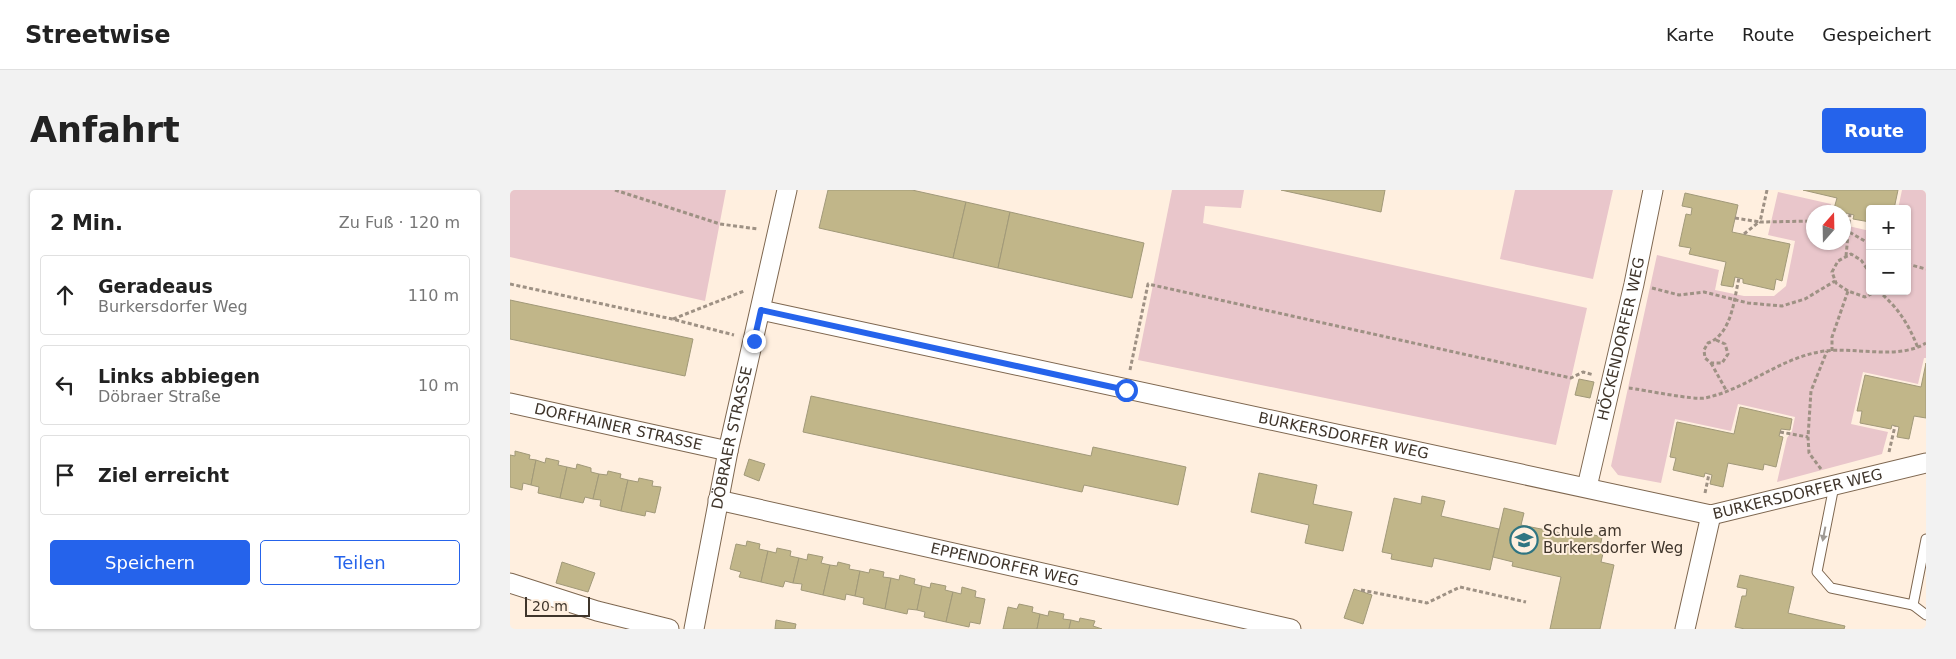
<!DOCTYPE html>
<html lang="de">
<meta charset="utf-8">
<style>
:root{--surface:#fff;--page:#f2f2f2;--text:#222;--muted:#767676;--line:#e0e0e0;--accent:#2563eb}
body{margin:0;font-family:"DejaVu Sans",sans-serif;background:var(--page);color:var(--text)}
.controls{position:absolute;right:15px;top:15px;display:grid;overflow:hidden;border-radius:5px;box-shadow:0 1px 4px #0004}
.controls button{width:45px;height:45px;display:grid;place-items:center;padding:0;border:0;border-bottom:1px solid var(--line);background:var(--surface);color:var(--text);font:25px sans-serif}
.compass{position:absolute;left:1296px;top:15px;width:45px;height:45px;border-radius:50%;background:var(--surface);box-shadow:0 1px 4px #0004;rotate:20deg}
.scale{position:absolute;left:15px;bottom:12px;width:65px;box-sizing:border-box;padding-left:5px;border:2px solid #3f352b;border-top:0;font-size:14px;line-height:18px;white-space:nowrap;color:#3f352b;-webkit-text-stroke:4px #ffefdf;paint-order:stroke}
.stop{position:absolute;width:15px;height:15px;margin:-11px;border:4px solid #2563eb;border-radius:50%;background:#fff}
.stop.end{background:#2563eb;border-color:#fff;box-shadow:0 1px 5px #0008}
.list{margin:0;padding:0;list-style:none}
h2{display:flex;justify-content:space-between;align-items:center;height:65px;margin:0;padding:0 20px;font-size:21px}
h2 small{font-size:16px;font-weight:400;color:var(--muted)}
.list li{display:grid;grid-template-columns:32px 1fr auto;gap:15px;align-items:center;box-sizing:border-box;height:80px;margin:0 10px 10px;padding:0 10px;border:1px solid var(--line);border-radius:5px}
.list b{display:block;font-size:19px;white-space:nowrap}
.list p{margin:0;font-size:16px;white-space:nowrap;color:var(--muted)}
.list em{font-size:16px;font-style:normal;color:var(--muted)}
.actions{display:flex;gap:10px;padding:15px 20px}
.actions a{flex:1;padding:11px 0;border:1px solid var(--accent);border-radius:5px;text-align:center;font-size:18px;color:var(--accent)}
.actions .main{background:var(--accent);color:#fff}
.icon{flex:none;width:28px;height:28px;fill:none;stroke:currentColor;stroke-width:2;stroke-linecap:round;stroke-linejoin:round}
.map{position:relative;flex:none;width:1416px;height:439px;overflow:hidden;border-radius:5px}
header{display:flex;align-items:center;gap:30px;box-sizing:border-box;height:70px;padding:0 25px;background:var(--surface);border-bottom:1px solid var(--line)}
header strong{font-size:24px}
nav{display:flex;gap:28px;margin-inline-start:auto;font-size:18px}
.intro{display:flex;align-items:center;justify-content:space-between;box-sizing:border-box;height:120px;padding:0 30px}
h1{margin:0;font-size:35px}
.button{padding:12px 22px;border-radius:5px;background:var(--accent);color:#fff;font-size:18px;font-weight:700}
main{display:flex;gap:30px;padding:0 30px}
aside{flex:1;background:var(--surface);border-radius:5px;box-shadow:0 1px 4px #0004}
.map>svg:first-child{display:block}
.green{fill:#e9c6cb}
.building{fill:#c1b689;stroke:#a19979}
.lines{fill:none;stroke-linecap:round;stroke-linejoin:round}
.service-casing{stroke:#7e6750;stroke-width:11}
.minor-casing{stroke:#7e6750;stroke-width:21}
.path{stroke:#9e9184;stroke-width:3;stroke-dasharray:4 2.5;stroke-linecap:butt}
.service{stroke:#fff;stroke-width:9}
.minor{stroke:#fff;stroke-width:19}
.oneway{fill:#9f9a95}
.route{stroke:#2563eb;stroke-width:6}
.labels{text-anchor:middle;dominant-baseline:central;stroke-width:4;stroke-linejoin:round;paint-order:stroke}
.street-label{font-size:15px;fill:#3f352b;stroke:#ffefdf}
.poi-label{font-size:15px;fill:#3f352b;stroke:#ffefdf;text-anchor:start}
</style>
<header>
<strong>Streetwise</strong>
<nav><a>Karte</a><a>Route</a><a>Gespeichert</a></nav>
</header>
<div class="intro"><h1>Anfahrt</h1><a class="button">Route</a></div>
<main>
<aside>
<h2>2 Min.<small>Zu Fuß · 120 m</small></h2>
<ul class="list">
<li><svg class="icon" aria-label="ahead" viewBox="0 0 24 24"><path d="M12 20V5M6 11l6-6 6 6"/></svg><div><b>Geradeaus</b><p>Burkersdorfer Weg</p></div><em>110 m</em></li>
<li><svg class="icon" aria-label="left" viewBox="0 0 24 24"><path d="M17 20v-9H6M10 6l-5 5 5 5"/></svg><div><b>Links abbiegen</b><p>Döbraer Straße</p></div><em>10 m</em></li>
<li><svg class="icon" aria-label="arrive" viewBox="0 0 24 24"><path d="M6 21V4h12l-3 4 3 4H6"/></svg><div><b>Ziel erreicht</b></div></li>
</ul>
<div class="actions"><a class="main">Speichern</a><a>Teilen</a></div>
</aside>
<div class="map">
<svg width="1416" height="439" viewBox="0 0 1416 439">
<rect width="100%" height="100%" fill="#ffefdf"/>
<g class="green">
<polygon points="0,0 216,0 195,111 0,67"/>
<polygon points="662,0 734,0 731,18 695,16 693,33 1077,118 1046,255 628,170"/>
<polygon points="1005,0 1103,0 1083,89 990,69"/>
<polygon points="1392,0 1416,0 1416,168 1414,168 1408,194 1353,182 1341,234 1378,242 1372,264 1267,292 1277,248 1282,241 1285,227 1228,214 1221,241 1165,229 1151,293 1108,285 1101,276 1147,65 1209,80 1205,100 1234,106 1264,106 1276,96 1285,51 1258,45 1268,2 1321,14 1319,22 1304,22 1304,52 1334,52 1334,35 1360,41 1360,101 1397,101 1397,19 1388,19"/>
</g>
<g class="building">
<polygon points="318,0 402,0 456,12 443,68 309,38"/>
<polygon points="771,0 875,0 871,22"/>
<polygon points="1293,0 1388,0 1384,19 1360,19 1360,32 1343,29 1344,25 1336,23 1334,33 1334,22 1323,22 1327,8"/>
<polygon points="1175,3 1228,15 1222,42 1280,54 1272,91 1266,89 1264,100 1233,93 1233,89 1225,87 1223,97 1211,95 1216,72 1179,64 1181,58 1169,56 1176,24 1181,25 1182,18 1172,16"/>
<polygon points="456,12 500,22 488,78 443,68"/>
<polygon points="500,22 634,53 622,108 488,78"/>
<polygon points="0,110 183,149 175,186 0,149"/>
<polygon points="1416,173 1416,228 1404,226 1399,249 1387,247 1389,237 1382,235 1381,239 1350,233 1352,221 1347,221 1355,185 1411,197"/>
<polygon points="1069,189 1084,192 1080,208 1065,205"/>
<polygon points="301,206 581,266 583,257 676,277 668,315 574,295 572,302 293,242"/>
<polygon points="1230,217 1282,229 1280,240 1271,239 1269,246 1273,247 1266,277 1254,274 1253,280 1218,273 1213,297 1200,294 1202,285 1195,283 1194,287 1163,280 1166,268 1160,267 1167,232 1224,244"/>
<polygon points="5,261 20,265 19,269 26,270 21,295 13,293 12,300 0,297 0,265 5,266"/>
<polygon points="36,268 49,271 48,275 57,277 50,308 28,303 29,297 21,295 26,270 35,273"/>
<polygon points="239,269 255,274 249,291 234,285"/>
<polygon points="67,274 81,278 81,282 89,284 83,309 75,307 73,313 50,308 57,277 66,279"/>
<polygon points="98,281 111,284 110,288 118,290 111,321 90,316 91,310 83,309 89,284 97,285"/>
<polygon points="749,283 807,295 803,314 842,322 833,361 795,353 799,335 741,322"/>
<polygon points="129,288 143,291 142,296 151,297 145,323 136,321 135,326 111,321 118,290 128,292"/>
<polygon points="912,306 935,311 931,326 989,339 980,380 924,368 922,377 881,369 882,364 872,362 884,308 911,314"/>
<polygon points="994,318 1014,323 1011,335 1071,347 1072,342 1092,347 1090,358 1094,359 1091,372 1104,375 1090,439 1040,439 1051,387 1002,376 1003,372 983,367"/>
<polygon points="237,351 250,354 249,359 258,361 251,392 229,387 231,382 220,379 226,354 236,356"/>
<polygon points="267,358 281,361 280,366 289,368 283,393 275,391 273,397 251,392 258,361 266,363"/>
<polygon points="298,364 313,367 311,373 320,375 313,405 291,400 292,394 283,393 289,368 297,370"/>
<polygon points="52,372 85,383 78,402 46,393"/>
<polygon points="328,372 340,375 339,379 350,381 345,406 336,404 335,410 313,405 320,375 327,376"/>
<polygon points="360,379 374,382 373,387 381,388 375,419 353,414 354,408 345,406 350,381 359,383"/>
<polygon points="390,385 405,389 404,394 412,396 407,420 398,419 397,424 375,419 381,388 389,390"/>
<polygon points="1230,385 1284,397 1278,423 1335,436 1334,439 1235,439 1225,437 1232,406 1236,406 1237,399 1227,397"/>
<polygon points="421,393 436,396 435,400 443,402 436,432 414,427 415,422 407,420 412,396 420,398"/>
<polygon points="452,397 466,401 465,407 475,409 470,434 460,432 459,437 436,432 443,402 451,404"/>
<polygon points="844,399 862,405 853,434 834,428"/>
<polygon points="509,414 523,417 522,422 530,424 527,439 493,439 498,417 507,419"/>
<polygon points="539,421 554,424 553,429 561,430 559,439 527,439 530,424 538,426"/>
<polygon points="570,428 585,431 583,436 592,439 559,439 561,430 569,432"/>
<polygon points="266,430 286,434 285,439 265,439"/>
</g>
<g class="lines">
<g class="service-casing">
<g id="service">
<polyline points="1324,296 1307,382 1321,398 1403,415 1416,349"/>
<polyline points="1403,415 1416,425"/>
</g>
</g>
<g class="minor-casing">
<g id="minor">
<path id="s1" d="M251 120 1201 325 1416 273"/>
<path id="s2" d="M0 213 218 261"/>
<path id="s3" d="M1077 297 1124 94 1143 0"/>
<path id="s4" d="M208 310 781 439"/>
<polyline points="0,393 87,421 159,439"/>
<path id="s5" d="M184 439 218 261 277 0"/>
<polyline points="1175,439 1201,325"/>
</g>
</g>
<g class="path">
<polyline points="105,0 210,34 248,39"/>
<polyline points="1257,0 1250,32 1304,31"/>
<polyline points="1225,28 1250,32"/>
<polyline points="1334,39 1360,54"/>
<polyline points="1234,44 1249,32"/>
<polyline points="1336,66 1340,24"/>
<polyline points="1397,74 1416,79"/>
<polyline points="0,94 162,129 224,145"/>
<polyline points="1142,98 1169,105 1194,102 1238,113 1272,116 1295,109 1325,91"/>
<polyline points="1338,101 1326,93 1322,82 1328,71 1341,64 1351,70 1360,83"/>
<path d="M1368 101C1388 117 1399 135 1408 158"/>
<polyline points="163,129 234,101"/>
<path d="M1206 150 1215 154 1218 164 1212 173H1201L1195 168 1194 160 1198 153C1222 144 1224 109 1229 88"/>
<polyline points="1322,161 1322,147 1338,101 1355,107 1367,101"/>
<polyline points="1201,173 1216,200"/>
<polyline points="620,180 638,94 1061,188 1073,182 1084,185"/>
<path d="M1119 198C1134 200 1183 210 1195 208 1238 199 1270 167 1315 161 1344 157 1390 170 1416 153"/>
<polyline points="1270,242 1298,247"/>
<polyline points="1379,262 1385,236"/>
<polyline points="1311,279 1299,263 1298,247 1301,201 1317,161"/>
<polyline points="1195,303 1199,284"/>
<polyline points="851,400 917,413 950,397 1016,412"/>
</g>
<use href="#service" class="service"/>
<use href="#minor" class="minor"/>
</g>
<defs><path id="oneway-solid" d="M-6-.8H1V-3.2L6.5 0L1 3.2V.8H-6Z" transform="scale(1.25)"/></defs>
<use class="oneway" href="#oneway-solid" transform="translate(1314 344) rotate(101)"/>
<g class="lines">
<polyline class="route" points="244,151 251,120 616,200"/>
</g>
<defs>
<g id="school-ring" transform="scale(1.4375)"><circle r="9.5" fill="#ffefdf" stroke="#2f7582" stroke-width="1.5"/><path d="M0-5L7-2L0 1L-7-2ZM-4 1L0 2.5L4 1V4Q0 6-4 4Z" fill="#2f7582"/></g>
</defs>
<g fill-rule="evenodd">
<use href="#school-ring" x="1014" y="350"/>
</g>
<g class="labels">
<g class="street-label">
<text stroke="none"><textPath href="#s3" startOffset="152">HÖCKENDORFER WEG</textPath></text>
<text stroke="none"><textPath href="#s2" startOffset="111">DORFHAINER STRASSE</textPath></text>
<text stroke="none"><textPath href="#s1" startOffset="596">BURKERSDORFER WEG</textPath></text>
<text stroke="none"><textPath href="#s5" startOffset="195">DÖBRAER STRASSE</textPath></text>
<text stroke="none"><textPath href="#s1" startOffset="1061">BURKERSDORFER WEG</textPath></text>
<text stroke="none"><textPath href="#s4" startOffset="294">EPPENDORFER WEG</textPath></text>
</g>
<g class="poi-label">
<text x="1033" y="341">Schule am<tspan x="1033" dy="17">Burkersdorfer Weg</tspan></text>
</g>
</g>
</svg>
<div class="controls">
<button>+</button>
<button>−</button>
</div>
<svg class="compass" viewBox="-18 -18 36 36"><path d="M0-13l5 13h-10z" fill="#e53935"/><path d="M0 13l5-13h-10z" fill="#767676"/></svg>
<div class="scale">20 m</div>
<div class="stop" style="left:616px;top:200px"></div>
<div class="stop end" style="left:244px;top:151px"></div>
</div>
</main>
